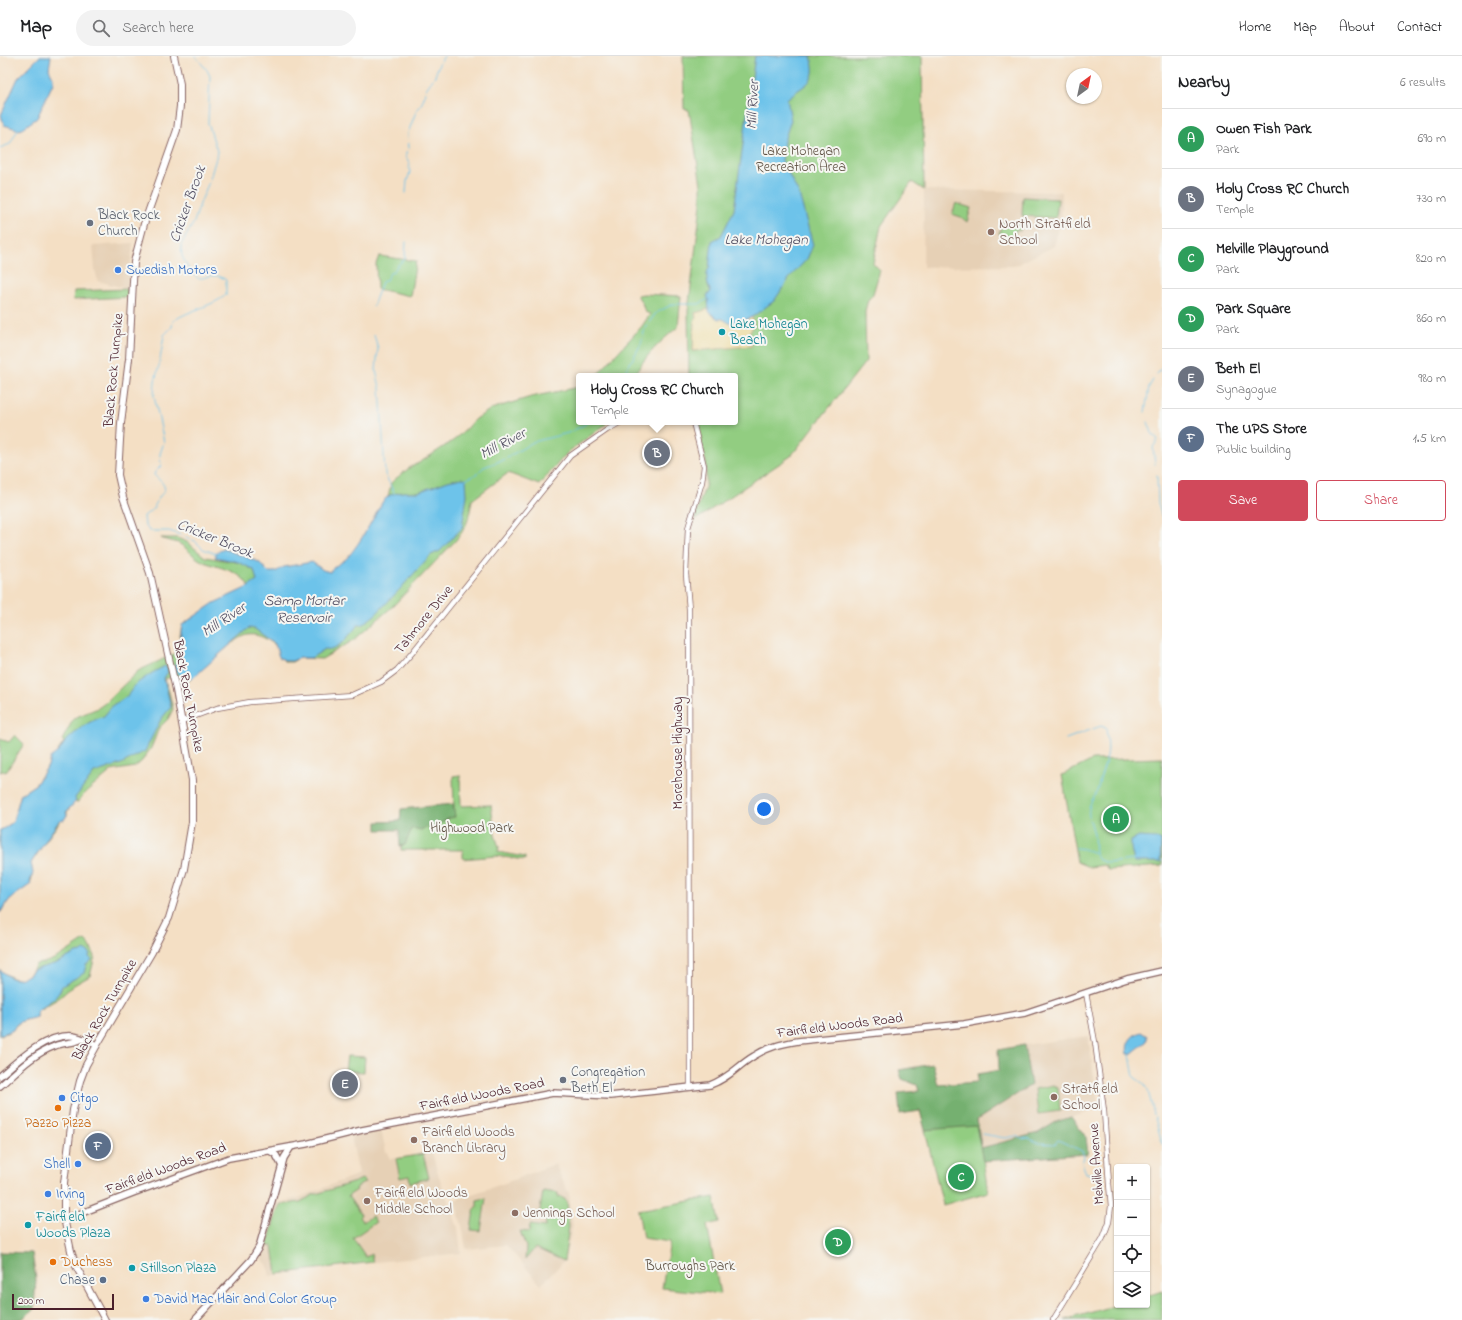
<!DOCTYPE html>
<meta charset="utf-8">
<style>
:root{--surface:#fff;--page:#f2f2f2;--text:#202124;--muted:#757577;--line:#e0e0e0;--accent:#d1495b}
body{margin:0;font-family:"Indie Flower",sans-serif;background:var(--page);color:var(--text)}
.controls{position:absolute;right:12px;bottom:12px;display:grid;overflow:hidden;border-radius:4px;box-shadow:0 1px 3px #0004}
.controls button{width:36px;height:36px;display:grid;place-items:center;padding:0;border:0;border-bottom:1px solid var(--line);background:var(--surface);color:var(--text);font:20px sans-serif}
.compass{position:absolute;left:1066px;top:12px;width:36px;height:36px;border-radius:50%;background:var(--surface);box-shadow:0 1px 3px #0004;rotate:33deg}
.scale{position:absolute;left:12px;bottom:10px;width:102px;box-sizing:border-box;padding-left:4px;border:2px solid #4a1f2b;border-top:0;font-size:11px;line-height:14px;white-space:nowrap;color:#4a1f2b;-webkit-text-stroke:3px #f6f6f2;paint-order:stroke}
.you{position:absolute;left:764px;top:753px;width:14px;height:14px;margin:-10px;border:3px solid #fff;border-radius:50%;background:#1a73e8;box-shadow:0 0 0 6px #1a73e833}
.badge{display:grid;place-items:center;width:26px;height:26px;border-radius:50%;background:var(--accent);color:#fff;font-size:13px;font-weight:700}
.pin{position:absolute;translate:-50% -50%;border:2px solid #fff;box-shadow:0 1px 4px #0006}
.popup{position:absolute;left:576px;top:317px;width:162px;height:52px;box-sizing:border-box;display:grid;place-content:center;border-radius:4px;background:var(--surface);filter:drop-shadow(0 1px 3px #0005);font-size:13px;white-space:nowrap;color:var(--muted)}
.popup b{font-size:15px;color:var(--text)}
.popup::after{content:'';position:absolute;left:50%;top:100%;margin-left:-8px;border:8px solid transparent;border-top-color:var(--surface)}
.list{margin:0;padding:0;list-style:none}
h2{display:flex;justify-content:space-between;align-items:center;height:52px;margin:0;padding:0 16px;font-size:17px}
h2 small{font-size:13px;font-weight:400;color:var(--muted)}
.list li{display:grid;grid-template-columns:26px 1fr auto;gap:12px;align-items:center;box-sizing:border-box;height:60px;padding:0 16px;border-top:1px solid var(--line)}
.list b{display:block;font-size:15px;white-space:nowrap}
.list p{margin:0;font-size:13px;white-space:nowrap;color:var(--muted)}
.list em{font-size:13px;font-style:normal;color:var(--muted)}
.actions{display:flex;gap:8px;padding:12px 16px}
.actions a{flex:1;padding:9px 0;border:1px solid var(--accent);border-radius:4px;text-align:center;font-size:14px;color:var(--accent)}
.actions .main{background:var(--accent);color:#fff}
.icon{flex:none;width:22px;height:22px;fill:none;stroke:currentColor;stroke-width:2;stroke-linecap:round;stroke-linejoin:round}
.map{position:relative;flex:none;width:1162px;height:1264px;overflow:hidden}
header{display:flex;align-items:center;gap:24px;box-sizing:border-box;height:56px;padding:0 20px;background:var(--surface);border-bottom:1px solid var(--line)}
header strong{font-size:19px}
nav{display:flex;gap:22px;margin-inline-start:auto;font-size:14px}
.search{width:280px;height:36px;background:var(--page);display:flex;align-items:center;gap:10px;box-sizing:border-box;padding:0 14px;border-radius:22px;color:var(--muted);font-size:15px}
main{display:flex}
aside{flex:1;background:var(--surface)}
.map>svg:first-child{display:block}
.built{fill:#e6d0b5}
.green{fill:#92cd81;stroke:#6e7656}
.forest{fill:#75b06f;stroke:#60684d}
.sand{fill:#eeda9e;stroke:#9c7c64}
.water{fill:#6dc3ea;stroke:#5c718a}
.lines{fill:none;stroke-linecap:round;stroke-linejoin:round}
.stream{stroke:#6dc3ea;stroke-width:1}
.tertiary-casing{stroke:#866261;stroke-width:6}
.secondary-casing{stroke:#866261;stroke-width:8}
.primary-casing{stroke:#866261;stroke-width:8}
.tertiary{stroke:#fff;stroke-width:4.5}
.secondary{stroke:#fff;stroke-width:5.5}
.primary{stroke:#fff;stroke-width:6}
.worship-dot{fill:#6b7280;stroke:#f6f6f2;stroke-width:1.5}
.education-dot{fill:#8d6e63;stroke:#f6f6f2;stroke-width:1.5}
.shop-dot{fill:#3f7fe0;stroke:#f6f6f2;stroke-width:1.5}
.culture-dot{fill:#0f9aa8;stroke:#f6f6f2;stroke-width:1.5}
.food-dot{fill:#e8710a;stroke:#f6f6f2;stroke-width:1.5}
.service-dot{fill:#5c6f8a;stroke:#f6f6f2;stroke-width:1.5}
.labels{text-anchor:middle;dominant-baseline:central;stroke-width:4;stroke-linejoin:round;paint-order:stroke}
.park-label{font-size:14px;fill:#605345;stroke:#f6f6f2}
.worship-label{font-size:14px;fill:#5b616d;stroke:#f6f6f2;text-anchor:start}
.education-label{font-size:14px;fill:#785e54;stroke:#f6f6f2;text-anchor:start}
.shop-label{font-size:14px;fill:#366cbe;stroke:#f6f6f2;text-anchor:start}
.culture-label{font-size:14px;fill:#0d838f;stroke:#f6f6f2;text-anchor:start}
.street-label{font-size:14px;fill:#4a1f2b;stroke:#f6f6f2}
.food-label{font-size:14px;fill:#c56008;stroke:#f6f6f2}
.service-label{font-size:14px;fill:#4e5e75;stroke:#f6f6f2;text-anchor:end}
.water-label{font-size:15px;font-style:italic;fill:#545064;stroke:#f6f6f2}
</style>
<header>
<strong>Map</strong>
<div class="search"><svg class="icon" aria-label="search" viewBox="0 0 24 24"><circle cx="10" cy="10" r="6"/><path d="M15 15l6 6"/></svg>Search here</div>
<nav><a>Home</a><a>Map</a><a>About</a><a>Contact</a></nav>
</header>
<main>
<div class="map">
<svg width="1162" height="1264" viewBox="0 0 1162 1264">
<rect width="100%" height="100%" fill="#f6f6f2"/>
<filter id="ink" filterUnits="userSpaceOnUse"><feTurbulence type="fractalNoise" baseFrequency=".025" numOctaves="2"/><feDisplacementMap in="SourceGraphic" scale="8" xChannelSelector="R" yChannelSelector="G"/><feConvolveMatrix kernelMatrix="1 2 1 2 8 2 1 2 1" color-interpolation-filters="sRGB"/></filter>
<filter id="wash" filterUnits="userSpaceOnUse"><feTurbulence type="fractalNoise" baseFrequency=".012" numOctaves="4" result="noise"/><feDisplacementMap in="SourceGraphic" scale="16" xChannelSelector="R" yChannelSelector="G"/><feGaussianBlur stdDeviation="0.9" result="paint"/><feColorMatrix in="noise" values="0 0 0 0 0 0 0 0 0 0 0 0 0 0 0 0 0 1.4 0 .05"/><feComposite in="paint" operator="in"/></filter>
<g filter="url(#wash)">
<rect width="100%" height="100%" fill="#f4dfc4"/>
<g class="built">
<polygon points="924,134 1062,136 1062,161 1054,190 1014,210 923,211"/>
<polygon points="133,187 128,233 98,225 95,214 93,190"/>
<polygon points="1088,980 1099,1053 1056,1066 1038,1077 981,1093 977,1064 1031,1029 1024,989"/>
<polygon points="381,1074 386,1096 388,1096 390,1103 432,1096 437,1115 458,1172 461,1197 321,1212 270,1220 267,1208 259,1201 266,1190 277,1147 298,1142 359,1118 351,1081"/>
<polygon points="555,1108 569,1138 573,1170 564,1205 541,1229 506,1189 466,1193 462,1169 454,1144 505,1127"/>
</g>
<g class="green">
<polygon points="683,0 922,0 924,134 912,126 881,170 873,207 880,214 873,238 868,244 865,255 866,305 791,400 700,461 694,463 706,428 706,407 696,366 735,366 735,320 689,320 688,255 701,148 701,129 689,54 684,53"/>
<polygon points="1023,141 1058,143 1056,162 1022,160"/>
<polygon points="956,147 971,152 967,166 961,161 952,158"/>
<polygon points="1002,166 1016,169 1016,166 1022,167 1020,175 1016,174 1014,180 1011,182 999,178"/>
<polygon points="379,200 416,205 410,240 377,233 376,208"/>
<polygon points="128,233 127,241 73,244 74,235"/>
<path d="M644 238 681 240 678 271C663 283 642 302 635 320H596L642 270 650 258 645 256 642 247 637 239Z"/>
<path d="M579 331V366H607L605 369 568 396 539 429 508 417 472 444C469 462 468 469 457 483L393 550 354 584 322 603 299 602 292 606H285L280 601 278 591C270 585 259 577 248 579 234 581 200 617 187 626H184L176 619 165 623 169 636 173 653 168 663 159 672 151 692 142 705 135 711 111 715 81 741 78 746H74L67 756V759C64 763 61 764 59 767 49 780 40 793 31 807 36 830 27 829 12 841 7 845 4 852 0 857V774L3 773 13 766 21 738 36 728 64 686 62 684 74 662 98 652 105 647 138 615 176 597 181 587 180 580 182 569 191 563 203 561 250 535C245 513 217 513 200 504 192 500 187 491 178 487 173 485 166 485 161 482H177L187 486 205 501 243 507 268 523 335 524 387 446 391 427 394 424 412 410 419 407 454 384 476 363 491 353 531 341Z"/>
<polygon points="15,679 24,688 6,716 3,715 0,716 0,683 9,686"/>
<polygon points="1162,702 1162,810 1108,814 1105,809 1089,811 1077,806 1062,719 1093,704"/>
<polygon points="460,719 461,750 491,749 495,779 499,791 498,796 525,801 525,804 496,800 463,803 463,794 401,794 403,756 454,754 453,720"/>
<path d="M85 884 89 888 95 900 90 920 74 929 59 942 37 955V961C28 964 17 964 13 974L0 980V914C17 926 25 929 36 908 54 907 70 893 85 884Z"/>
<polygon points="347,1000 365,1001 364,1016 345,1015"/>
<polygon points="1053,1029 1058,1032 1060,1055 1038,1058 1035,1033"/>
<polygon points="977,1064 988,1136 943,1149 925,1074"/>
<polygon points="423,1098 429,1122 410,1127 409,1120 400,1122 396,1103"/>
<polygon points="362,1123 365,1126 356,1132 357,1134 348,1140 361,1159 359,1161 363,1166 372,1160 376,1166 353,1182 366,1201 371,1198 373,1206 277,1218 273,1190 267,1190 277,1155 280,1149 300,1146 313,1139 355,1126"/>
<polygon points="543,1135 558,1137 558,1141 560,1140 567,1145 569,1171 564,1205 535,1192 525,1204 526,1191 520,1175 529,1176 530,1169 545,1171 546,1164 539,1162"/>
<polygon points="714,1141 719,1166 707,1169 720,1238 662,1232 670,1186 643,1182 638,1154"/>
<polygon points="486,1142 481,1175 471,1174 474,1154 477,1151 477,1144"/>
<polygon points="1162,1235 1162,1264 1065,1264 1117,1249 1147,1249 1147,1240"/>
</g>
<g class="forest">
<polygon points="453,748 455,761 449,762 432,773 426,771 421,774 412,772 405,789 400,790 399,774 377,774 377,766 400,765 401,753"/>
<polygon points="1024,989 1031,1029 977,1064 981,1092 1038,1077 1056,1066 1071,1061 1086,1081 1088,1098 983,1105 976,1070 925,1074 920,1055 900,1058 898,1037 919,1035 917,1029 902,1023 899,1014 933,1008 938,1029 977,1026 978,1018 999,1014 998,994"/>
<polygon points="0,1196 32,1197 36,1223 34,1253 21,1264 0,1264"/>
</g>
<path class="sand" d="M709 253C725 265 732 269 752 261L754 269 749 278 752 290 693 295 694 265 696 262 695 257Z"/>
<g class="water">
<polygon points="40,0 51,0 49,13 53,21 53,27 37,62 20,74 4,69 1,59 18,22"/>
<path d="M755 0H811C819 29 804 27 787 43L791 64 784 85 782 105 799 138 813 189 807 203 791 220 774 245 752 261 740 266 729 267 723 263H718L709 256 708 243 707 239 711 236C707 229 705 218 709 212L712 185 721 180 734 154Z"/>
<path d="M462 422 466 423 467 439 462 472 440 495 431 499 426 504 399 534 376 558 362 569H358C350 578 338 596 325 593L311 602H299L292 605H286L279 601 275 588 255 573 249 572 194 621 186 625 176 615 174 610C183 597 179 584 182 569L214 547 248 531 257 525 254 514 238 506 215 501 217 496 224 493 259 506 268 516H275L284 511 312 506 323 514 330 516C334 509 342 507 347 502 362 485 372 464 383 445L390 439 402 436H418L448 425Z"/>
<polygon points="165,610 167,611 168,616 164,622 171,651 161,663 145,695 121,708 94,717 75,742 76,745 66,756 67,759 64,764 59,765 50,778 31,807 33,817 30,826 31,828 10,843 0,857 0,774 3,773 13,766 21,738 36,728 48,710 50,702 59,695 65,686 78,674 90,666 104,660 114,648 119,646 127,640 136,628 152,617"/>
<polygon points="1139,781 1156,782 1161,785 1160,806 1134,806 1131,792 1131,785"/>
<path d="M84 894 90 897 89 901 92 904 86 909 84 917 62 930C58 944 46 946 37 955V961C28 964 16 964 13 974L0 979V914C10 921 14 927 26 920 30 919 31 917 33 914L57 907 76 897 82 896Z"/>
<path d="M1141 976 1147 980V985L1131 998H1128C1125 988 1131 979 1141 976Z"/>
</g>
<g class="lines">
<g class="stream">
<path d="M195 0 207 14 210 20 208 67 217 95 216 102 209 126 201 145 194 166 181 189 182 200 187 210 191 216 199 223C209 220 217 217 226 224V239C213 250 189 254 173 265L172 271 164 279 159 310 155 325 154 340 164 386 160 398 161 410 155 416 154 419C158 423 167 429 164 435 164 437 161 438 160 440 154 451 155 452 144 460L145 470 150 475H169L181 479 195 485 203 493 217 498"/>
<polyline points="0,92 10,88 18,73"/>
<path d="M406 137 407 125 410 116 409 112 410 108C407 103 403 97 409 93L408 77 417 53 422 47 426 33 435 20 439 8 444 0"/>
<polyline points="373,250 382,226 386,224 390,217 394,215 397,210 405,203 406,186"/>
<polyline points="374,279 378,292 376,315 380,331 385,418 395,439"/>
<polyline points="1157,318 1162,311"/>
<polyline points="623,320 641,288 645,272 656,257 673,248 699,248 708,243"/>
<polyline points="1145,356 1149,331 1153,324"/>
<polyline points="1148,366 1152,377 1158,384 1153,391 1155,408"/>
<polyline points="1157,419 1158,448 1162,461"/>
<polyline points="465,424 475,419 484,411 505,403 533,386 568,377 584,369 588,366"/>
<path d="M1066 683 1101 670 1106 672C1107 681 1109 691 1107 700 1105 711 1100 720 1098 732 1095 744 1087 745 1089 761"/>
<polyline points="1090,764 1094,778 1095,798 1099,804 1108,807 1133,804"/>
<polyline points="1076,792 1084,793 1095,797"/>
<polyline points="1160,804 1162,805"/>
<polyline points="1130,999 1134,1021 1144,1028 1148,1035 1162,1088"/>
<polyline points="982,1078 1005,1082 1016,1080 1022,1083 1028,1082 1039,1087 1055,1088 1058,1084 1082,1095 1084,1101 1082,1107 1086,1117 1102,1120"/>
</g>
</g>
</g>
<g filter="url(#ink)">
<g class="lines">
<g class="tertiary-casing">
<g id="tertiary">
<polyline points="182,665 217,652 250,646 352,639 381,626 397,614 412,597 570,400 607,374 621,366"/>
<polyline points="690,1032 689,553 686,518 688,472 702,426 704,410 693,366"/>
<polyline points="1053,1264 1103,1182 1109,1166 1111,1150 1109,1128 1104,1055 1095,986 1086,937"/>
</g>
</g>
<g class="secondary-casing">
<g id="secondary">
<path d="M0 1020C18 1004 47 977 73 980 81 981 90 986 97 989"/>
<path d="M0 1030C17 1015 33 998 55 990 63 986 73 988 82 983"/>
<polyline points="270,1095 276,1099 282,1110"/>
<path d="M64 1162 74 1160 133 1137 229 1102 306 1088 362 1074 553 1037 610 1040 710 1029C731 1021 737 1010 754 1000 768 991 781 988 798 985L964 968 1025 957 1127 923 1162 915"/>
<polyline points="195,1264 251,1204 259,1191 284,1102 291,1091"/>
</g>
</g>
<g class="primary-casing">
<polyline id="primary" points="105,1264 76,1210 71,1195 64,1162 64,1127 73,1054 80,1025 86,1009 97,989 152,896 169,862 184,813 192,766 192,724 176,634 150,517 123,441 118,419 121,367 129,303 134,206 144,168 177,74 180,50 180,28 174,0"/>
</g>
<use href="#tertiary" class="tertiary"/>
<use href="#secondary" class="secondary"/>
<use href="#primary" class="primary"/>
</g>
</g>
<g class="worship-dot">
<circle cx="90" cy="167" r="4"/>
<circle cx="563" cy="1024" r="4"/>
</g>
<g class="education-dot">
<circle cx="991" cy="176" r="4"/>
<circle cx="1054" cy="1041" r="4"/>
<circle cx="414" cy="1084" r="4"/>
<circle cx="367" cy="1145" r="4"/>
<circle cx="515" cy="1157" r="4"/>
</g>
<g class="shop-dot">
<circle cx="118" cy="214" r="4"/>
<circle cx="62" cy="1042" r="4"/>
<circle cx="78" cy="1108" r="4"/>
<circle cx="48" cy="1138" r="4"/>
<circle cx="146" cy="1243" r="4"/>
</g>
<g class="culture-dot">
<circle cx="722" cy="276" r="4"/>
<circle cx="28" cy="1169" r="4"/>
<circle cx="132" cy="1212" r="4"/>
</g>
<g class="food-dot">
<circle cx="58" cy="1052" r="4"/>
<circle cx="53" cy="1206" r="4"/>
</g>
<circle class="service-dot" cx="103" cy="1224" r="4"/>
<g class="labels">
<g class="park-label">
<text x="801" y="95">Lake Mohegan<tspan x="801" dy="16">Recreation Area</tspan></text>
<text x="472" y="772">Highwood Park</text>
<text x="690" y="1210">Burroughs Park</text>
</g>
<g class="worship-label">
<text x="98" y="159">Black Rock<tspan x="98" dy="16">Church</tspan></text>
<text x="571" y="1016">Congregation<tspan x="571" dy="16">Beth El</tspan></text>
</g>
<g class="education-label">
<text x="999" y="168">North Stratfield<tspan x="999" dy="16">School</tspan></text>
<text x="1062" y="1033">Stratfield<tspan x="1062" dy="16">School</tspan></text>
<text x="422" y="1076">Fairfield Woods<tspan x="422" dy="16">Branch Library</tspan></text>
<text x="375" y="1137">Fairfield Woods<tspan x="375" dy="16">Middle School</tspan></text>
<text x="523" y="1157">Jennings School</text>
</g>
<g class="shop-label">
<text x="126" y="214">Swedish Motors</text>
<text x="70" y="1042">Citgo</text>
<text x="70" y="1108" text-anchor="end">Shell</text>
<text x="56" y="1138">Irving</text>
<text x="154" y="1243">David Mac Hair and Color Group</text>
</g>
<g class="culture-label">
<text x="730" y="268">Lake Mohegan<tspan x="730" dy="16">Beach</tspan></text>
<text x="36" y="1161">Fairfield<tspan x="36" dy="16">Woods Plaza</tspan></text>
<text x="140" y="1212">Stillson Plaza</text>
</g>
<g class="street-label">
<text transform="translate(114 314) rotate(-85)">Black Rock Turnpike</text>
<text transform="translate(424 564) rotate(-51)">Tahmore Drive</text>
<text transform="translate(188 640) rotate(79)">Black Rock Turnpike</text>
<text transform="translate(678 697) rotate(-90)">Morehouse Highway</text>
<text transform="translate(105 954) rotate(-60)">Black Rock Turnpike</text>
<text transform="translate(840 970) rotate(-7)">Fairfield Woods Road</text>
<text transform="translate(482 1039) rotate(-11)">Fairfield Woods Road</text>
<text transform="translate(1097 1108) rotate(-94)">Melville Avenue</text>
<text transform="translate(166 1113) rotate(-20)">Fairfield Woods Road</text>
</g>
<g class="food-label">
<text x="58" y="1067">Pazzo Pizza</text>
<text x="61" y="1206" text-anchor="start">Duchess</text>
</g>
<g class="service-label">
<text x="95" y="1224">Chase</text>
</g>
<g class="water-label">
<text transform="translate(753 49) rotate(-87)">Mill River</text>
<text transform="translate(188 148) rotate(-70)">Cricker Brook</text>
<text x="766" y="184">Lake Mohegan</text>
<text transform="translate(503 388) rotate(-28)">Mill River</text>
<text transform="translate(215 483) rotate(22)">Cricker Brook</text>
<text x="304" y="545">Samp Mortar<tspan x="304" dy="17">Reservoir</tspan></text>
<text transform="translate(224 564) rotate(-34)">Mill River</text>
</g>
</g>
</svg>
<div class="controls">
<button>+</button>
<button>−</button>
<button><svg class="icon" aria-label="locate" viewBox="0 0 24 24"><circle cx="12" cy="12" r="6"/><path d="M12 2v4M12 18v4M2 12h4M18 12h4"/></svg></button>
<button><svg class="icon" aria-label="layers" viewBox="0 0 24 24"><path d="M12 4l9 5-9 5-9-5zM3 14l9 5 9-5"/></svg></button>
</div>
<svg class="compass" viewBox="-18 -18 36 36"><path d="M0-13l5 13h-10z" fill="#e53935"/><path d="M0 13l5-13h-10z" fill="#757577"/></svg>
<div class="scale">200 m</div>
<div class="you"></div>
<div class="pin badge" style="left:1116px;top:763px;background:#2e9e5b">A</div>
<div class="pin badge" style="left:657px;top:397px;background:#6b7280">B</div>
<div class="popup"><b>Holy Cross RC Church</b>Temple</div>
<div class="pin badge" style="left:961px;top:1121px;background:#2e9e5b">C</div>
<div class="pin badge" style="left:838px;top:1186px;background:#2e9e5b">D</div>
<div class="pin badge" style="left:345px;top:1028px;background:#6b7280">E</div>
<div class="pin badge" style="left:98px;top:1090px;background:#5c6f8a">F</div>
</div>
<aside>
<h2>Nearby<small>6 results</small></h2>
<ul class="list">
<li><span class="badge" style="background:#2e9e5b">A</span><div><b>Owen Fish Park</b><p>Park</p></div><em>690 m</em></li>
<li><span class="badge" style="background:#6b7280">B</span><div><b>Holy Cross RC Church</b><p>Temple</p></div><em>730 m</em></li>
<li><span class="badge" style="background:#2e9e5b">C</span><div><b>Melville Playground</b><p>Park</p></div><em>820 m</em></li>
<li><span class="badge" style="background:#2e9e5b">D</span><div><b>Park Square</b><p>Park</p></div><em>860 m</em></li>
<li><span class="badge" style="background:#6b7280">E</span><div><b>Beth El</b><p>Synagogue</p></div><em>980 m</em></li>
<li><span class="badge" style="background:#5c6f8a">F</span><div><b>The UPS Store</b><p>Public building</p></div><em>1.5 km</em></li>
</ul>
<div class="actions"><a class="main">Save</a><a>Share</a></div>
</aside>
</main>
